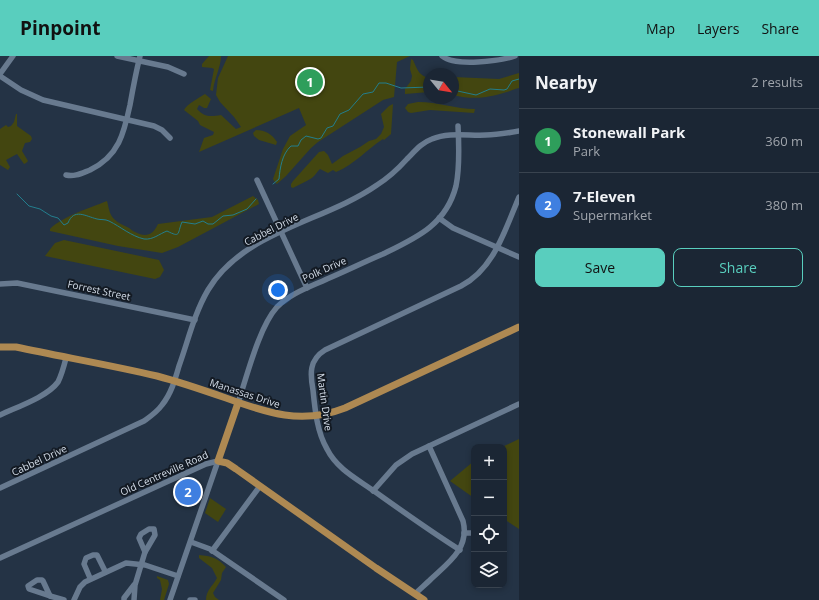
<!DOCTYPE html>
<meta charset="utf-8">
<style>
:root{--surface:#1b2634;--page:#242e3c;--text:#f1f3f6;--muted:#a0a5ac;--line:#39434f;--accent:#59cebe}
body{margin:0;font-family:"Open Sans",sans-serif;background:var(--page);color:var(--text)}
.controls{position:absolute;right:12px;bottom:12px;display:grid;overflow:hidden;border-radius:8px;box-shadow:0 2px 6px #0003}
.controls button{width:36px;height:36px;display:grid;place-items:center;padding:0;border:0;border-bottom:1px solid var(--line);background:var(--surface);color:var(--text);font:20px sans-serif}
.compass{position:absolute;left:423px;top:12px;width:36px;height:36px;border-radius:50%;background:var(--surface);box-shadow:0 2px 6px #0003;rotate:120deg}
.you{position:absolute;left:278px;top:234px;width:14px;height:14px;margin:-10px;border:3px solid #fff;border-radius:50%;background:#1a73e8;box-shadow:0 0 0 6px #1a73e833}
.badge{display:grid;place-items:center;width:26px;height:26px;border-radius:50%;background:var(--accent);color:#fff;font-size:13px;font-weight:700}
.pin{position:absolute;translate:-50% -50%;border:2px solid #fff;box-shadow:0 1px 4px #0006}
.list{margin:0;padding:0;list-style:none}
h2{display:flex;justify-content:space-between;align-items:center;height:52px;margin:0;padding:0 16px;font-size:17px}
h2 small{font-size:13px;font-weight:400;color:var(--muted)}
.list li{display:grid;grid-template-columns:26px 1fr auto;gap:12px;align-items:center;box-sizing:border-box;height:64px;padding:0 16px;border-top:1px solid var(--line)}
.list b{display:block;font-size:15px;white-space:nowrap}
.list p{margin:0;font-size:13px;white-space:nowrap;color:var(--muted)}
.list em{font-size:13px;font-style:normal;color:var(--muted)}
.actions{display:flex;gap:8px;padding:12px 16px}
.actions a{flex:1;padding:9px 0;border:1px solid var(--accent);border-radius:8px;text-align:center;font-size:14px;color:var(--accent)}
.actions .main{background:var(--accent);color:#111}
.icon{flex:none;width:22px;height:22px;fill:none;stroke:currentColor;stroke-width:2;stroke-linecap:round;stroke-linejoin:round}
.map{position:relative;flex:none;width:519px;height:544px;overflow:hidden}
header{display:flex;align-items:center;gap:24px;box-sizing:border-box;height:56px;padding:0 20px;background:var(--accent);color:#111}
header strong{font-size:19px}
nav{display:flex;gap:22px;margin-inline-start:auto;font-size:14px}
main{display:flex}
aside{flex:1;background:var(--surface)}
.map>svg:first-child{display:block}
.green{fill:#434610}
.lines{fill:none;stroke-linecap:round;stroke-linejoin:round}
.stream{stroke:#237e8d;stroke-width:1}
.minor{stroke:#687a8f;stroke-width:5.5}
.major{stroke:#ae8952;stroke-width:7}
.labels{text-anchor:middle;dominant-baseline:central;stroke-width:4;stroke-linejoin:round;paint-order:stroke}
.street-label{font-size:10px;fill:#d5deea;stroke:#131a23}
</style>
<header>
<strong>Pinpoint</strong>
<nav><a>Map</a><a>Layers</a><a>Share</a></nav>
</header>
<main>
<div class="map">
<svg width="519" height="544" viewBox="0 0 519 544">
<rect width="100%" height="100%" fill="#243345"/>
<g class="green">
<path d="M209 0H221C221 11 214 23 213 35L210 34 214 13 212 12 202 11V8Z"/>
<path d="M228 0H410L397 6 394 41 383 44 318 86 311 92 286 120 277 128 274 125 273 123 283 93 290 80 306 69 299 52 199 96 204 82 213 79 214 76 200 69 198 65 184 54C187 48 199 42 205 38L211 43 207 52H204L199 49 197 53C204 61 210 61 221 59L236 73 241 71 234 61 220 46 216 39 218 22Z"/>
<path d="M411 3 413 4C417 13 419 20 429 22V36L405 38V33L411 25 412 20 410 13Z"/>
<path d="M519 17V32C514 33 511 35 507 36 487 42 473 44 453 39V21L499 23Z"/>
<path d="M418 46C438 46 456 53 475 53L474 57 430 54 411 57 408 56 405 52 408 48Z"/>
<path d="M393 48 391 78 384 84 383 83C367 93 354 109 336 116L333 114 328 117 320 113C317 116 316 118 313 121 310 124 298 129 293 132L291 131V128L293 125 319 96 324 95 328 99 332 108 343 100 360 91 369 85 376 83 381 78 384 71 381 58 389 50Z"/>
<polygon points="16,58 17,58 17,70 31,80 32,83 30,86 25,87 22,95 28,105 26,107 24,108 17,98 6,104 10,111 8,114 0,109 0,73 6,69 8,71 11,70 14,66"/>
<path d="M256 74C265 74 272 78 277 86L276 89 259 84 254 80 253 77Z"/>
<path d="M253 140 258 144 259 148 178 191 162 197 118 190 50 175V173C63 160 90 152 107 145 109 152 109 158 114 163 118 167 123 169 127 171 130 172 132 175 135 176 146 182 153 179 158 168L212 161Z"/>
<polygon points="64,184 159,204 164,214 160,221 155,223 45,200 55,187"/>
<polygon points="519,383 519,473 504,463 504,391 502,391"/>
<polygon points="474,405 474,442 450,425"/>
<polygon points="210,442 226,453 218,466 205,457"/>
<path d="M199 499C211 500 218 502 226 511L222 517 221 524 213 537 215 541 219 544H206C206 534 213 530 217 522L212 512 199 502Z"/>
<polygon points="157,520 168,524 169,528 164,544 160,544 162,533 160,524 157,522"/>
</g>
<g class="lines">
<g class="stream">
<polyline points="453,34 476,39 490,33 504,34 507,33 512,25 519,23"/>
<path d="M273 128 279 123C280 112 282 98 291 90H298L301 84 306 80 318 83 321 82 327 72 333 70 340 58 349 54 363 38 373 36 379 27H386L401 32 429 31"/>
<path d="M17 138 29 150 40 153 51 160 58 162 64 169 68 167C74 152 85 160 97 163 101 164 105 163 109 165 121 171 131 180 144 183 153 184 159 178 167 175 181 182 177 178 182 166L195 168 203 165 208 168H213L223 160 233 159 247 153 256 143"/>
</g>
<g class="minor">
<polyline points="117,0 168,11 184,18"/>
<path d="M442 0C455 11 500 5 515 0"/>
<polyline points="0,18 13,0"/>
<polyline points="0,20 21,34 43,44 154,70 162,74 170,82"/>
<path d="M66 119C75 121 82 117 90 114 119 100 124 77 130 49 133 32 136 16 140 0"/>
<polyline points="257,124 307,232"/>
<polyline points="439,162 453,172 519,201"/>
<polyline points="0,228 17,227 195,264"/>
<path d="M238 347C247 320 259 271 277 251 291 237 310 231 327 223 346 215 364 206 383 198 416 182 446 169 456 130 460 111 459 89 458 70"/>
<path d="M0 359C17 351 47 341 58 326 62 318 64 310 66 302"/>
<path d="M0 432 144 365C151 360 157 356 162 349 171 338 175 324 179 310 188 285 194 258 208 234 243 175 324 166 377 129 388 122 398 113 407 103 415 95 421 87 432 83 449 76 469 80 486 79 497 79 508 77 519 75"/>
<polyline points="373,435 396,409 412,398 519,348"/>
<polygon points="149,473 154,473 155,479 145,496 139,482 141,478"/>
<polyline points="464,477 474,477"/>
<polyline points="191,486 210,493 284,544"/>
<path d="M460 494C430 475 402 455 374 435 357 423 337 413 327 393 317 376 315 354 313 334 310 318 309 304 325 294L461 230C494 213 505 174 519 141"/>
<polyline points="212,495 260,430"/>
<polyline points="0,502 206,408 218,405 170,544"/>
<polyline points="90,522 84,508 86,502 93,499 97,499 105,515"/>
<polygon points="37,524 42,524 43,525 50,540 29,533 28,530"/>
<path d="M415 538C420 533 426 528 431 523 448 507 470 492 463 465L429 390"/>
<polyline points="50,540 64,544"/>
<polyline points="74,544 80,531 85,526 126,507 145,509 178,520"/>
<polyline points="124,544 124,542 134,529"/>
<polyline points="134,544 135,529 145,496"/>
<polyline points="190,544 195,544"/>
</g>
<g class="major">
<path d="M0 291H16C63 301 110 309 157 320 180 326 203 334 226 342 267 357 302 369 345 352L519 271"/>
<polyline points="238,347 218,405 227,407 236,413 376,512 424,544"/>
</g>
</g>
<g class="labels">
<g class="street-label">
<text transform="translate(271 173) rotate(-27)">Cabbel Drive</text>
<text transform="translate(324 213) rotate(-24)">Polk Drive</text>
<text transform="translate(99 234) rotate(12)">Forrest Street</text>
<text transform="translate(245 337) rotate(18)">Manassas Drive</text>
<text transform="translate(325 346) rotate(82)">Martin Drive</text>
<text transform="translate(39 404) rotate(-25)">Cabbel Drive</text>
<text transform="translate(164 417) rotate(-24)">Old Centreville Road</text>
</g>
</g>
</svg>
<div class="controls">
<button>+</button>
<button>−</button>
<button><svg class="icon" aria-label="locate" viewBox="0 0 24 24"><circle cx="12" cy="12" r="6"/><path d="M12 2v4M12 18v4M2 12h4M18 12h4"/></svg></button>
<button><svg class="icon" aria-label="layers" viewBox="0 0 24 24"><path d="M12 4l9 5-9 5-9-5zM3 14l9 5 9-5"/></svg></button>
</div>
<svg class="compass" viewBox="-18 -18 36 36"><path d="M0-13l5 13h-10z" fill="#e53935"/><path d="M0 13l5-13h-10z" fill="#a0a5ac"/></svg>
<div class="you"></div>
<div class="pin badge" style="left:310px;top:26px;background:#2e9e5b">1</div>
<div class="pin badge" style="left:188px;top:436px;background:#3f7fe0">2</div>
</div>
<aside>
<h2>Nearby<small>2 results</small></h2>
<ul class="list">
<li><span class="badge" style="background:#2e9e5b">1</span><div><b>Stonewall Park</b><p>Park</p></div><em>360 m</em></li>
<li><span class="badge" style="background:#3f7fe0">2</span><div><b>7-Eleven</b><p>Supermarket</p></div><em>380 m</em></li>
</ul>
<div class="actions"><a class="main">Save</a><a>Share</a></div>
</aside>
</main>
